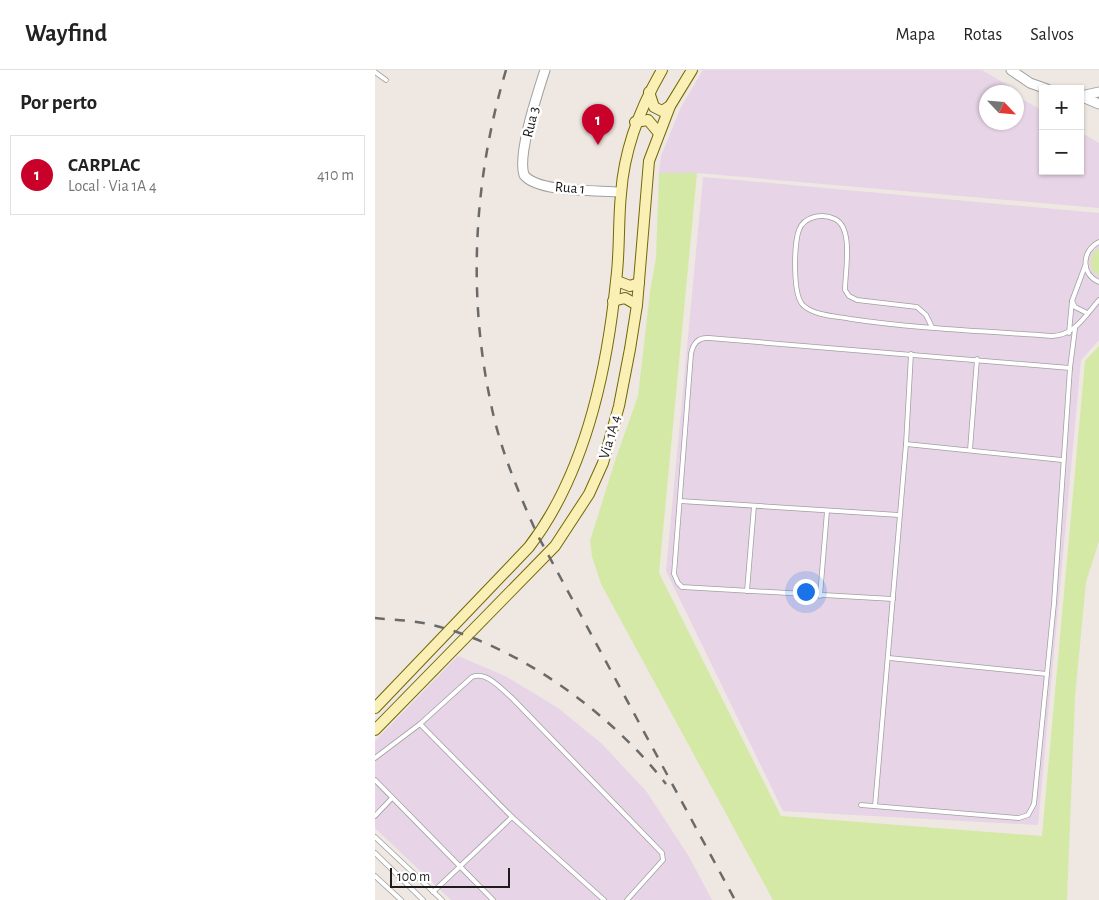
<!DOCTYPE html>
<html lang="pt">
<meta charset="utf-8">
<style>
:root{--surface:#fff;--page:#f2f2f2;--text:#222;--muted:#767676;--line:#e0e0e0;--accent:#c9002a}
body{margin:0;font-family:"Alegreya Sans",sans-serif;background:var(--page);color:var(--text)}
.controls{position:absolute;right:15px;top:15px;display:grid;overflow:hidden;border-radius:0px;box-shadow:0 1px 4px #0004}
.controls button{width:45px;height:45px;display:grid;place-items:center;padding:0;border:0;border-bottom:1px solid var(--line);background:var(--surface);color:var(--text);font:25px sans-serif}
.compass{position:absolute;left:604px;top:15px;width:45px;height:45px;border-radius:50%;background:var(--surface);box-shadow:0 1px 4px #0004;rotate:116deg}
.scale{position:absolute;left:15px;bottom:12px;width:120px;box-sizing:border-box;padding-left:5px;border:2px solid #1c1c1c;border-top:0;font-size:14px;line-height:18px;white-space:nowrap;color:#1c1c1c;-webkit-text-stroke:4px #fff;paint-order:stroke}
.you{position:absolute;left:430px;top:521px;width:18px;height:18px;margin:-12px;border:4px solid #fff;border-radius:50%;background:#1a73e8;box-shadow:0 0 0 8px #1a73e833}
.badge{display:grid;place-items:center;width:32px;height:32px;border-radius:50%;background:var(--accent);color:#fff;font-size:16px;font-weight:700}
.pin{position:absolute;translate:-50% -41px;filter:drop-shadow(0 1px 2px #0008)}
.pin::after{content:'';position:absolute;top:26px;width:18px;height:15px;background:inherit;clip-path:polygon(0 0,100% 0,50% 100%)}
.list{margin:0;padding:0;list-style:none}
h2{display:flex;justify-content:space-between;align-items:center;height:65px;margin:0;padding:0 20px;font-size:21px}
h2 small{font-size:16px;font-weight:400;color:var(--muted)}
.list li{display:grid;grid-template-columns:32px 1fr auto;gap:15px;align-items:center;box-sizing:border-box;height:80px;margin:0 10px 10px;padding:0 10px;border:1px solid var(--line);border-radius:0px}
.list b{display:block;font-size:19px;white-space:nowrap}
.list p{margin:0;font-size:16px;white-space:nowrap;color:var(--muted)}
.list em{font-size:16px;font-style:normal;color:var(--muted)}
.map{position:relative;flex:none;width:724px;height:830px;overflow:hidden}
header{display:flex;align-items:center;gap:30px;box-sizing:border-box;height:70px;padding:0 25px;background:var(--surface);border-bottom:1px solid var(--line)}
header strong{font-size:24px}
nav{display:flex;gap:28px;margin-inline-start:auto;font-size:18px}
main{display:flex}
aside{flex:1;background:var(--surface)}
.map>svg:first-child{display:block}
.industrial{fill:#e7d4e7}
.grass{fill:#d5e9a6}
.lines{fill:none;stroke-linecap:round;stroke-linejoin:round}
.service-casing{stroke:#a0a0a0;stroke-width:5.5}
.tertiary-casing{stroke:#a0a0a0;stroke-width:11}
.secondary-casing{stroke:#736804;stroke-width:12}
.service{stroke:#fff;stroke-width:4}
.tertiary{stroke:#fff;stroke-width:9}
.secondary{stroke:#faefb4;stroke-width:10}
.rail{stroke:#6a6a6a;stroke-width:2.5;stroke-dasharray:10 10;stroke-linecap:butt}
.labels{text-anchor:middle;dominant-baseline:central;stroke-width:5;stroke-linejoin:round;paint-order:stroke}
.street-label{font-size:15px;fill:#1c1c1c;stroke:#fff}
</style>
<header>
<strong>Wayfind</strong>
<nav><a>Mapa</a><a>Rotas</a><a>Salvos</a></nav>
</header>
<main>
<aside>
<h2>Por perto<small></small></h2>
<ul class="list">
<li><span class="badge">1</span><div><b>CARPLAC</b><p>Local · Via 1A 4</p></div><em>410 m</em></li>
</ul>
</aside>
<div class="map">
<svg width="724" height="830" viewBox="0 0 724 830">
<rect width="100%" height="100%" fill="#eee7e2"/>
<g class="industrial">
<polygon points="328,0 607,0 634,16 634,22 612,22 612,52 642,52 642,30 649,30 668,41 668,101 705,101 705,62 724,73 724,138 322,103 284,103 286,86 306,37"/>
<polygon points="328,107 724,143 724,270 706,290 663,755 408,741 291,501"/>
<polygon points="83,586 130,606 183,638 227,674 271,721 313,785 337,830 76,830 0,758 0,671"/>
</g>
<g class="grass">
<polygon points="284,103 322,103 284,503 406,746 667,766 710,291 724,276 724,471 711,512 700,627 692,830 398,830 226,514 217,486 215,471 240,391 263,326 275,222 281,188"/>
<path d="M724 178V206C713 199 713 185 724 178Z"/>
</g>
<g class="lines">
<g class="service-casing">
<g id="service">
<polyline points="0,2 11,10"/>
<path d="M724 172C707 180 705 204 724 212"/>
<polyline points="697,231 700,237 712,243"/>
<path d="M557 257 551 245 542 237 482 230 474 226 470 220C470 202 479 158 460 149 448 143 429 146 424 160 419 173 417 227 429 236 441 246 461 246 476 249 543 259 610 261 677 266 700 265 710 246 724 230"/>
<polyline points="694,263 697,231 710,196"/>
<polyline points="531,374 687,390"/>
<polyline points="595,380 602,289"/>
<polyline points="305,431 524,445"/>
<polyline points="372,521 379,436"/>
<polyline points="445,526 452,441"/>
<path d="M518 529 307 517 303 513 299 504 316 284C318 273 324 267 334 268L695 298"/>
<polyline points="514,588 672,604"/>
<polyline points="45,654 137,747 229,830"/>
<path d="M0 688 45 654 97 607C112 601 126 619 137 628L287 783 288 790 252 830"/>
<polyline points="0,710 118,830"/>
<polyline points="486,735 644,748 653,745 659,734 679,533 695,298 700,259"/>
<polyline points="500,736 531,374 536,284"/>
<polyline points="0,746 17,728"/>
<polyline points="0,767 67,830"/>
<polyline points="0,783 48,830"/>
<polyline points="0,806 26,830"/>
<polyline points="58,822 137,747"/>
</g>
</g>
<g class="tertiary-casing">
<g id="tertiary">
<path d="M170 0C163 22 142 84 149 105 163 123 223 120 246 122"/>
<polyline points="636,0 655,13 672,19"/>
<polyline points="705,26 724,34"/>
<polyline points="706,26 724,22"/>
</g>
</g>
<g class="secondary-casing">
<g id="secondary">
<polyline points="274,22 279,37 287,41 295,36"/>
<polyline points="260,52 273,50 283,62"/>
<polyline points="242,211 255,216 264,213"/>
<polyline points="238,231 250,228 262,235"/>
<path d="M0 638 154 477C210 404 232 301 241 211 245 182 243 153 246 124 249 80 265 38 287 0"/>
<polyline points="0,660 180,476 214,424 228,393 244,336 255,279 262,235 274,91 295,36 317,0"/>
</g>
</g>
<use href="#service" class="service"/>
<use href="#tertiary" class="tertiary"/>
<use href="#secondary" class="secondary"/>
<g class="rail">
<path d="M131 0C99 107 92 224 116 334 125 379 144 424 163 466L360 830"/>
<path d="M0 548C17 550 36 550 53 554 142 574 236 643 291 714"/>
</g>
</g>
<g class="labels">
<g class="street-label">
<text transform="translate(156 52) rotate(-77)">Rua 3</text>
<text transform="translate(195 118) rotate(5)">Rua 1</text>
<text transform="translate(235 367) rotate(-74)">Via 1A 4</text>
</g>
</g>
</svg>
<div class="controls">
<button>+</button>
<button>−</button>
</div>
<svg class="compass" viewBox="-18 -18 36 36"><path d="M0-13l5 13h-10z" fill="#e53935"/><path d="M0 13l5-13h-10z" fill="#767676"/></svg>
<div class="scale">100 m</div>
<div class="you"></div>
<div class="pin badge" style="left:223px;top:75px">1</div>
</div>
</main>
